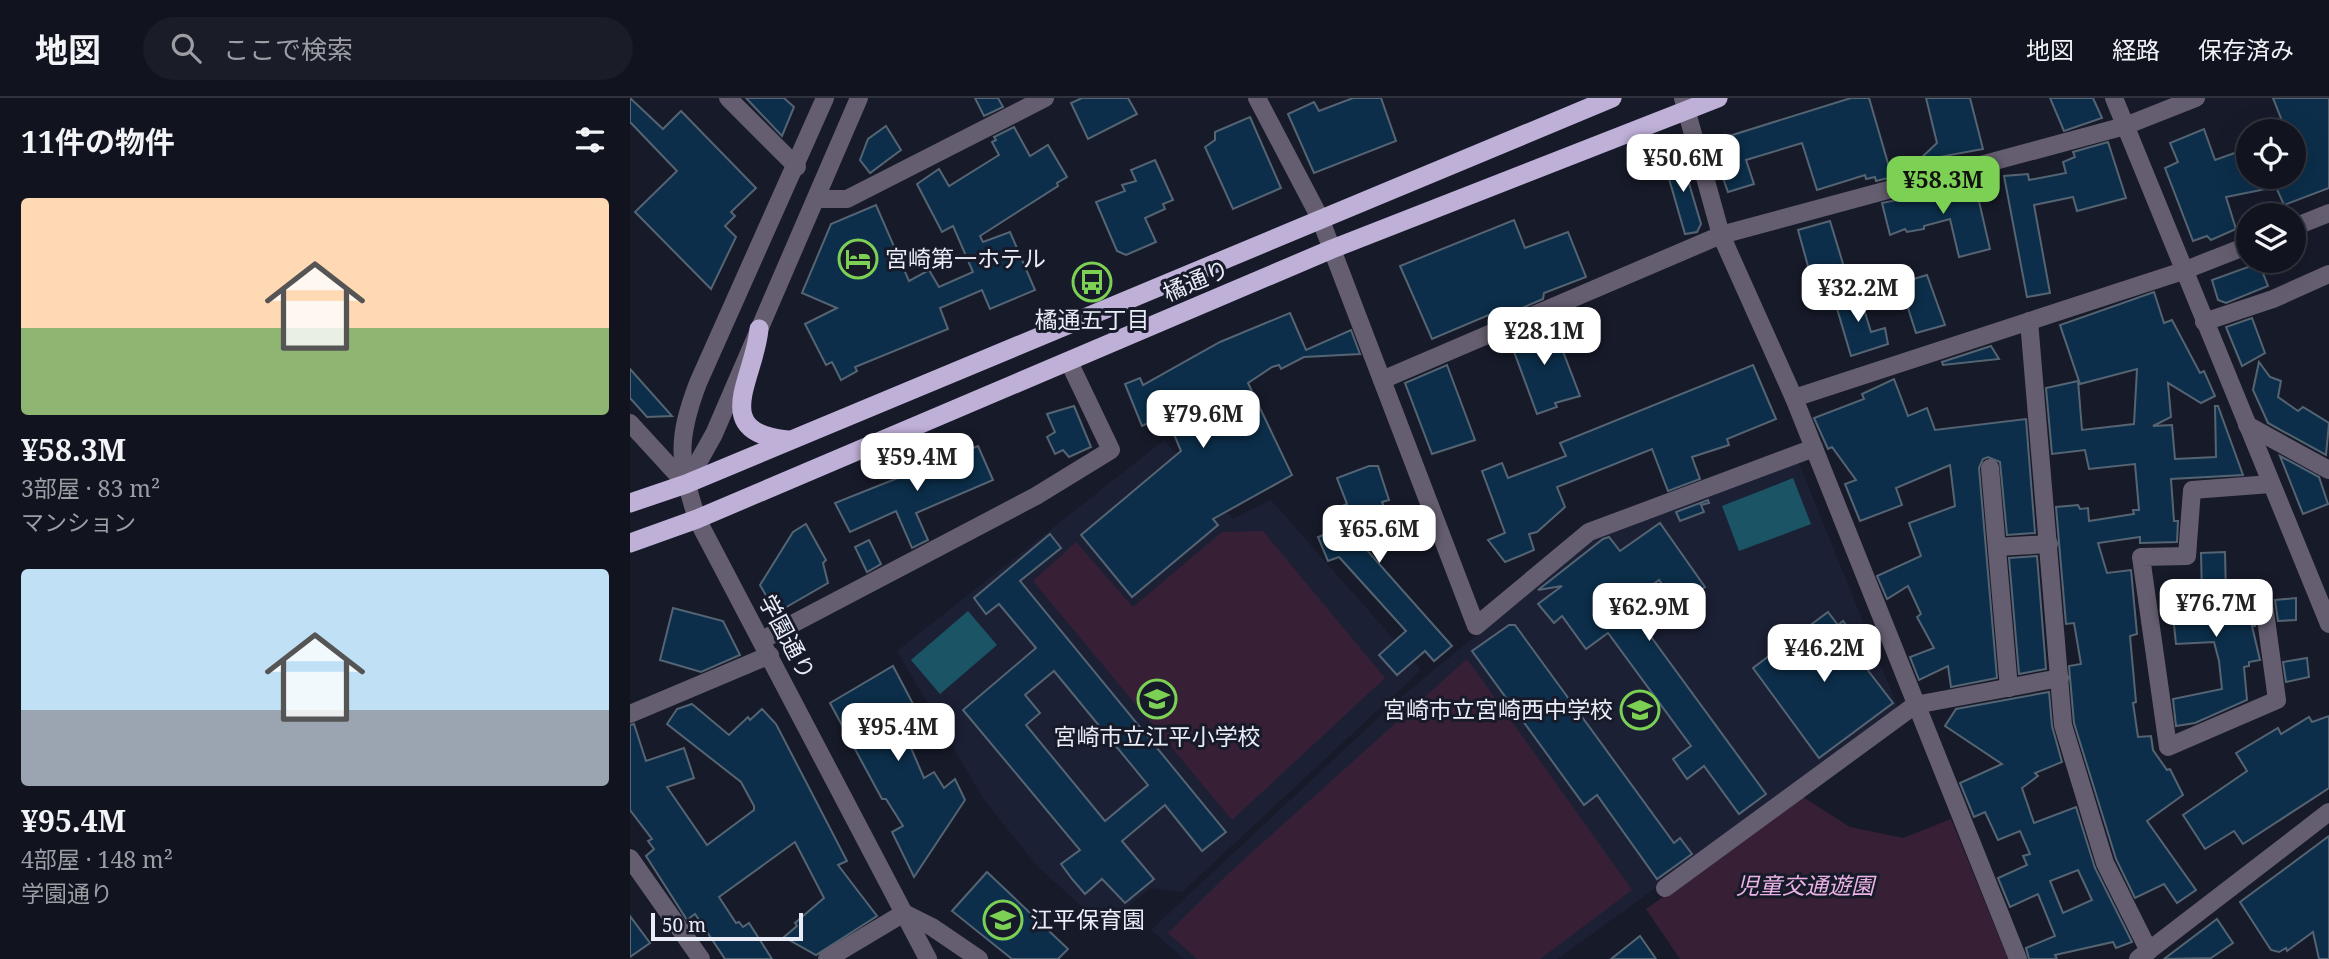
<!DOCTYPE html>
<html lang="ja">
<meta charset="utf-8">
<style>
body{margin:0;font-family:"Noto Serif","Noto Sans JP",serif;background:#1a1d28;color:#f1f3f6;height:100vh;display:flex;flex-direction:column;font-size:26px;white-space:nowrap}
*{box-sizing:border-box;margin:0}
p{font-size:23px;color:#9c9ea4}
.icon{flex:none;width:38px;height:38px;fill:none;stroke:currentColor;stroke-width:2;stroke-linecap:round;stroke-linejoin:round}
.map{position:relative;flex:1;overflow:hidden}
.drawer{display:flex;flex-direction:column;background:#11141f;width:630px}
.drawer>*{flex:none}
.fabs{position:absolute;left:1606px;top:21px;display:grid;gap:14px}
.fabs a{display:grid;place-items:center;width:70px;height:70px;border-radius:50%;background:#11141f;box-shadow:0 7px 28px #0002,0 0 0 2px #30333d;font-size:35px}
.scale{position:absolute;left:21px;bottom:18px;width:152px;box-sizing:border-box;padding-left:7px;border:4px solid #eaedf8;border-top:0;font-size:19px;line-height:24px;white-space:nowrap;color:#eaedf8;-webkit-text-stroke:5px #171a29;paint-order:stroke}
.price{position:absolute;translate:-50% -60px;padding:0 16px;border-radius:14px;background:#fff;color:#222;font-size:23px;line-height:46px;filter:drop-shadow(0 2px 4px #0008)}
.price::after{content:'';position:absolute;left:50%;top:42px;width:21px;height:16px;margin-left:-10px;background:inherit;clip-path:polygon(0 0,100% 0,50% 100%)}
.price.on{background:#7cd155;color:#111}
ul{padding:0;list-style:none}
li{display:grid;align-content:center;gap:14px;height:371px;padding:0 21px}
li span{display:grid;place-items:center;height:217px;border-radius:7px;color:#555}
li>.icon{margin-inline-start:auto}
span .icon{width:126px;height:126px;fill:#fffc;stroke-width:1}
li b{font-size:30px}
h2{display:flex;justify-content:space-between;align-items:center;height:84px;padding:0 21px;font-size:30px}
header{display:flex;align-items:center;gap:42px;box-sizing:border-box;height:98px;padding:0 35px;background:#11141f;border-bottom:2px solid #30333d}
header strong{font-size:33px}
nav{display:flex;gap:38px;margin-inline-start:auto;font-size:24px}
.search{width:490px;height:63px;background:#1a1d28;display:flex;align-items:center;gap:18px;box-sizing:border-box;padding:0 24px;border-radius:38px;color:#9c9ea4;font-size:26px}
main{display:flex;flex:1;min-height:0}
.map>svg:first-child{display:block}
</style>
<header>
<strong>地図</strong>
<div class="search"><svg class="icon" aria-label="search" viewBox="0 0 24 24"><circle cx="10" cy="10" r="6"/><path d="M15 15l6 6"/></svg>ここで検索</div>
<nav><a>地図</a><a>経路</a><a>保存済み</a></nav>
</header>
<main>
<section class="drawer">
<h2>11件の物件<svg class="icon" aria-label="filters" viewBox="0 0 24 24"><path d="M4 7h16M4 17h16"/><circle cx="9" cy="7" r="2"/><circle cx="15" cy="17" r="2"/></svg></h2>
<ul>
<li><span style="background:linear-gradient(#ffd9b3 60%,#8fb573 0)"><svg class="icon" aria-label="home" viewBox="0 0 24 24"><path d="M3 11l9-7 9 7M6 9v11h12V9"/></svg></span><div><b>¥58.3M</b><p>3部屋 · 83 m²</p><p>マンション</p></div></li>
<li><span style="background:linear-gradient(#bfe0f5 65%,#9aa5b1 0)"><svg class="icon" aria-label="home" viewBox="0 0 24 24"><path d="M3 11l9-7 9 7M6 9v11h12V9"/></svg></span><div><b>¥95.4M</b><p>4部屋 · 148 m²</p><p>学園通り</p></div></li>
</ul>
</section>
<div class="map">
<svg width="1699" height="861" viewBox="0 0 1699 861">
<rect width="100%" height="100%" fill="#171a29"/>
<g fill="#1c2035">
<path d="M534,342l69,79 38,-19 150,170 -239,222 -31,-4 -47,38 -64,-57 -56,-69 -87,-149z"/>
<path d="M1168,363l99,244 -4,10 -323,235 -12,9h-374l-33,-29 242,-226 199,-165z"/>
</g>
<g fill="#372036">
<path d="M633,433l122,147 -153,142 -199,-239 43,-39 57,65 89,-75z"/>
<path d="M837,561l165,231 -92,69h-343l-29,-26 62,-61z"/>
<path d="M1173,699l47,30 53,11 48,-19 57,140h-328l-34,-50z"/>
</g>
<g fill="#1b5565">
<path d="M1163,380l18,46 -72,27 -17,-45z"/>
<path d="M338,513l29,34 -57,49 -29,-34z"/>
</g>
<g fill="#0c2e4a" stroke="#556472" stroke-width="2" fill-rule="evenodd">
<path d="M0,0l33,31 18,-18 75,77 -25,24 4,4 -10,10 11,11 -25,52 -76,-77 42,-41 -47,-49z"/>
<path d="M116,0h38l10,9 -12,29z"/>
<path d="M345,0h23l5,9 -19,9z"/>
<path d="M452,0h46l9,16 -49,25 -17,-36z"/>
<path d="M723,0h28l15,43 -82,32 -26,-59 26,-12 5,9z"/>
<path d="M1221,0h18l23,79 -16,4 -1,-4 -9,2 -1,-4 -48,15 -15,-47 -56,17 8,24 -26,8 -18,-50z"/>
<path d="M1296,0h44l13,51 -65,12 19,-18z"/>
<path d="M1420,0h43l9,20 -38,13z"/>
<path d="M1643,0h56v90l-45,17 -8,-18 -50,10 10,32 -25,11 -4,-4 -14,5 -28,-73 13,-6 -8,-19 34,-14 11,31 34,-12v29h45v-46h-8z"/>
<path d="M620,19l31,71 -48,21 -28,-62 10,-7v-8z"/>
<path d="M256,28l15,24 -31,23 -10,-13 8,-21z"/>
<path d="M384,29l16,29 18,-11 19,32 -10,6 1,3 -78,50 3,6 27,-10 25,58 -45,19 -8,-19 -42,18 8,21 -93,38 2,4 -16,9 -9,-18 -6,3 -21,-41 32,-16 -35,-15 29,-69 45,-19 33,76 20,-11 10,17 34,-15 -20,-46 -11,6 -25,-48 22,-15 10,17 50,-31 -7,-13 4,-2 -2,-3z"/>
<path d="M1478,44l18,56 -49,13 -4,-14 -39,8 16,88 -23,4 -23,-121 24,-2 1,6 37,-7 -3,-11 12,-5 -2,-5z"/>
<path d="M1050,55l21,71 -4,8 -12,2 -22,-76z"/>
<path d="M525,62l18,40 -10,4 2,5 -20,9 11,24 -30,13 -9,-4 -21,-49 29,-11 -3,-6 14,-4 -5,-11z"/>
<path d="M1345,86l15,65 -31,8 -9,-38 -26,7v3l-17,3 -2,-3 -15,6 -8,-32z"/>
<path d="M884,122l11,28 43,-16 18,45 -42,16 -1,6 -42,18 -3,-6 -66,28 -32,-73z"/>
<path d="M1200,123l14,46 -31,17 -15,-54z"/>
<path d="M1629,165l9,23 -42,17 -8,-3 -6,-20z"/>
<path d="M1297,177l18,50 -29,8 -16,-50z"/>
<path d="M1228,192l13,42 14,-4 3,16 -37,12 -18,-61z"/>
<path d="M1524,194l10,31 8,-3 28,53 4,-2 11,25 -14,7 -33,-20 3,34 -18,9 19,-1 3,34 41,-2 -1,-51h3l25,69 -72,4 3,42h4l-1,21 -37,1v-6l-42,6 9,30 24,-3 6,64 -7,2 6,66 -3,1 5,34 13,-1 2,14 14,20 3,-1 13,26 -36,26 49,69 -19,13 -13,-19 -29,14 -19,-39 -42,-136 -5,-57 12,-2 -7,-41 -8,1 -10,-117 22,-2 2,4 8,-1 1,13 45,-7 -1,-4h6l-4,-46 -46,5 -4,-19 -33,4 -6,-66 32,-7 4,49 52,-6 3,-55 -57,15 -20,-59z"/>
<path d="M660,215l16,37 45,-20 9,24 -56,3 -23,12 -2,-4 -7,2 -24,16 44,92 -79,44 5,6 -86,72 -51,-62 100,-84 -15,-36 -24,11 -17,-42 15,-6 3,7 77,-43z"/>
<path d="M1622,220l13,35 -23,13 -16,-39z"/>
<path d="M921,222l29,76 -25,7 2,4 -20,7 -28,-76z"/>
<path d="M1361,248l8,13 -56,6 -1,-3z"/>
<path d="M1629,264l11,15 11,4 -3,16 20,14 5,-4 26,16 -3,32 -58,-32 -15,-33z"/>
<path d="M817,267l28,75 -43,14 -27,-71z"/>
<path d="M1123,267l23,54 -49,20 2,6 -37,12 8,22 -32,12 -16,-42 -95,38 8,20 -28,25 -8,2 5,16 -29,12 -17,-22 17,-7 -23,-62 20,-8 6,15 58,-22 -6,-13z"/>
<path d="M0,271l42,47 -25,1 -17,-19z"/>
<path d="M1264,281l14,37 19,-8 8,22 91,-11 9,114 -28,2 -7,-73 -12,-5 -5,2 -4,9 18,210 -46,9 -3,-21 -29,14 -9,-23 24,-9 -17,-31 4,-3 -13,-28 -21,13 -10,-23 44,-20 -12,-33 46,-17 -5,-41 -54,23 6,17 -42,16 -15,-37 11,-4 -24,-33 -4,2 -14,-31 50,-19 -2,-5z"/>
<path d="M444,308l17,41 -22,10 -6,-7 -8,4 -8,-17 8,-5 -8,-18z"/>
<path d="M348,348l15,34 -77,33 12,27 -16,8 -16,-37 -46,21 -15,-29z"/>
<path d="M1650,358l39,21 9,27 -25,10z"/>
<path d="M739,368h9l11,34 -7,2 13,32 -31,13 88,99 -18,15 -9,-10 -28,24 -18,-20 27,-24 -67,-74 -11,4 -10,-24 18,-7 -1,-21 12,-5 -10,-26z"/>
<path d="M1078,402l1,3 -8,2 3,7 -24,9 -4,-9z"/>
<path d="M1030,425l45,64 -27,19 -19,-26 -32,24 139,190 -27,20 -35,-48 -17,13 -14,-20 18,-13 -83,-113 -22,16 -24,-33 -8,7 -16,-19 24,-18 -24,4 65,-51 6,-2 11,14z"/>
<path d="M176,426l20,36 -3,3 5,20 -52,30 -16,-28 33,-53z"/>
<path d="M420,436l11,14 -41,33 206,251 -24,19 -37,-46 -43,36 32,38 -29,24 -23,-24 -17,15 -13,-15 -11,-15 19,-14 -117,-140 73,-62 -37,-44 -13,10 -12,-16zM424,573l94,114 -43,36 -79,-96 14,-12 -15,-18z"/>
<path d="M239,442l12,24 -14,8 -12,-25z"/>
<path d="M1595,454l1,44 19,-2v7h7l3,25h-3l8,34 -11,2v4l-5,1 3,33 -52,23 -19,3 -3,-27 49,-10 -3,-28 -5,-19 -38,2 -5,-48h31l-1,-43z"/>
<path d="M1407,458l9,113 -27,5 -10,-116z"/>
<path d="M1666,500v22l-18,1 -3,-21z"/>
<path d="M43,510l50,13 17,34 -39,17 -41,-12z"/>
<path d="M1198,514l10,13 5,-4 25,34 -8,5 33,43 -74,55 -66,-90z"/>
<path d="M879,527h6l159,218 6,-5 12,16 -35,25 -60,-84 -13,10 -112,-154z"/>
<path d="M1677,560l2,19 -23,5 -3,-20z"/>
<path d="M263,568l38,72 -20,10 13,30 10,-6 10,16 11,-9 10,21 -51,77 -22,-45 11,-6 -17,-27h-4l-52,-96z"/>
<path d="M1419,594l3,34 10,36 -27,11 3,3 -16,12 12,35 42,-16 19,61 37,74 -16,6 -3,-6 -58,13 2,4h-28l-3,-11 29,-12 -17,-42 -28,13 -12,-29 29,-13 -4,-9 7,-2 -10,-23 -22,9 -13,-28 -11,5 -14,-34 42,-19 -57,-38 11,-17zM1448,772l14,30 -29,13 -13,-32z"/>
<path d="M62,606l37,31 19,-18 2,3 12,-11 14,15 71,137 -9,4 39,51 -61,39 -32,-18 13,-11 -2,-3 29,-25 -29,-56 -76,55 17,26 3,-1 4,5 6,-4 23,36h-47l-30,-45 -8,6 -41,-64 8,-7 -6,-8 4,-2 -22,-29v-85l4,-1 12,37 38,-13 10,30 -27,9 40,58 47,-35v-4l-13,-24 -74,-58 10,-15z"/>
<path d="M1699,618v72l-86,56 -9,-13 -29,18 -22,-34 64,-44 -11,-18 42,-25 3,6 28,-17 3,5z"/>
<path d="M1699,738v123h-10l-6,-27 -26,19 -1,-3 -7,4 -8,-2 -31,-48z"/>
<path d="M357,774l81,77 -10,10h-46l-60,-48z"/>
<path d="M0,818l20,27 -20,14z"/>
<path d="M1587,821l16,24 -22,15 -47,1z"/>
<path d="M1010,838l16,23h-45z"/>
</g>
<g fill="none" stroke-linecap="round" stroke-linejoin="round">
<g stroke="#655e70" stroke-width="18">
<path d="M98,0l69,69"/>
<path d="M627,0l63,120 156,408 113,-94 225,-84"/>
<path d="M1053,0l38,137 73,163 224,561"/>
<path d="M187,101h30l198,-101"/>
<path d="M1399,223l34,404 42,138 44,88"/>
<path d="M1574,224l69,-23 56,-25"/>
<path d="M752,282l339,-145 404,-109 71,-28"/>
<path d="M1164,300l389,-127"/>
<path d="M1617,327l82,45"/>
<path d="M1360,370l19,220"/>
<path d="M1367,449l52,-3"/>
<path d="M1633,499l14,103 -109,47 -27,-190 46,-1 5,-66 79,-6"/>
<path d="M132,542l274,-144 75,-46 -42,-88"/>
<path d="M0,616l140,-59"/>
<path d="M0,760l71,101"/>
<path d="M1035,790l250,-183 145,-27"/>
<path d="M274,815l28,14 47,32"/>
</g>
<g stroke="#655e70" stroke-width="18">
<path d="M195,0l-127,285c-22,58 -19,78 -1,136l231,440"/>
<path d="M1484,0l215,526"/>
<path d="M1664,129l35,-14"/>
<path d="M1553,173l66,-26"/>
<path d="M0,325l56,61"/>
<path d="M56,386l28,-50 145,-336"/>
<path d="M197,861l77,-46"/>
<path d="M1508,861l191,-147"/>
</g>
<g stroke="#bfb0d8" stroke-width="19">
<path d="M129,231c-4,49 -51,104 29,111"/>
<path d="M0,405l56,-19 926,-386"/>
<path d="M0,445l67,-24 635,-270 386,-151"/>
</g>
</g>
<defs>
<symbol id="hotel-ring" viewBox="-11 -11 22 22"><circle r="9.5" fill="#171a29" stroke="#7cd155" stroke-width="1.5"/><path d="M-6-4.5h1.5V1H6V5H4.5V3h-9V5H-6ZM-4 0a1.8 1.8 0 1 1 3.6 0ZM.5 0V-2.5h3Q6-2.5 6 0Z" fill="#7cd155"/></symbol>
<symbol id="bus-ring" viewBox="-11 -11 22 22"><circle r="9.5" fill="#171a29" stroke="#7cd155" stroke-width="1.5"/><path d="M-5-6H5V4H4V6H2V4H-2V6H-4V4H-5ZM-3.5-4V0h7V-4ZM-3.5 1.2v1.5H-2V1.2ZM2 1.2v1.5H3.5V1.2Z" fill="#7cd155"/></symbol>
<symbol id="school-ring" viewBox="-11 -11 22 22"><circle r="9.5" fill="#171a29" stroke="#7cd155" stroke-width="1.5"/><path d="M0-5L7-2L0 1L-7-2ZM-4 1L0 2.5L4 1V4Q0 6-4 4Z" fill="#7cd155"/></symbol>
</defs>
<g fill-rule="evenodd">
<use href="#hotel-ring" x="206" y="139" width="44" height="44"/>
<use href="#bus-ring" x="440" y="162" width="44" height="44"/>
<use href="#school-ring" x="505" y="579" width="44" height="44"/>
<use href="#school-ring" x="988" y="590" width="44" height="44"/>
<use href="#school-ring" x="351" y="800" width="44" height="44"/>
</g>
<g text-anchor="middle" stroke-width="6" stroke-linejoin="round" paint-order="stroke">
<g font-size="23" fill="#eaedf8" stroke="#171a29" text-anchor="start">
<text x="255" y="169">宮崎第一ホテル</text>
<text x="462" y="230" text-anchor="middle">橘通五丁目</text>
<text x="983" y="620" text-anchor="end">宮崎市立宮崎西中学校</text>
<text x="527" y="647" text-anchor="middle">宮崎市立江平小学校</text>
<text x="400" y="830">江平保育園</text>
</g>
<g font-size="23" fill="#eaedf8" stroke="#171a29">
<text transform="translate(566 183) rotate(-23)" y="8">橘通り</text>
<text transform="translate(157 539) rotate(62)" y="8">学園通り</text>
</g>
<g font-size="23" font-style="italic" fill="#ebb2e6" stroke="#171a29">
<text x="1175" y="796">児童交通遊園</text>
</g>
</g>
</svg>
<div class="fabs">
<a><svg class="icon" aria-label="locate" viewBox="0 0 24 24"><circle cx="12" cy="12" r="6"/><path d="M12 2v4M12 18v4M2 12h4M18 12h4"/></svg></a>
<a><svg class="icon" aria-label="layers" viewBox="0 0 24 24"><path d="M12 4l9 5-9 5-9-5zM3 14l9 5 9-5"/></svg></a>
</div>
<div class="scale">50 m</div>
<b class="price" style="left:1053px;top:96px">¥50.6M</b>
<b class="price on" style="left:1313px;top:118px">¥58.3M</b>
<b class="price" style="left:1228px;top:226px">¥32.2M</b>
<b class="price" style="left:914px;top:269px">¥28.1M</b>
<b class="price" style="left:573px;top:352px">¥79.6M</b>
<b class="price" style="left:287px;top:395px">¥59.4M</b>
<b class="price" style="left:749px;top:467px">¥65.6M</b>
<b class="price" style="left:1586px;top:541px">¥76.7M</b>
<b class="price" style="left:1019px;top:545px">¥62.9M</b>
<b class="price" style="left:1194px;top:586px">¥46.2M</b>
<b class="price" style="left:268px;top:665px">¥95.4M</b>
</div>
</main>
